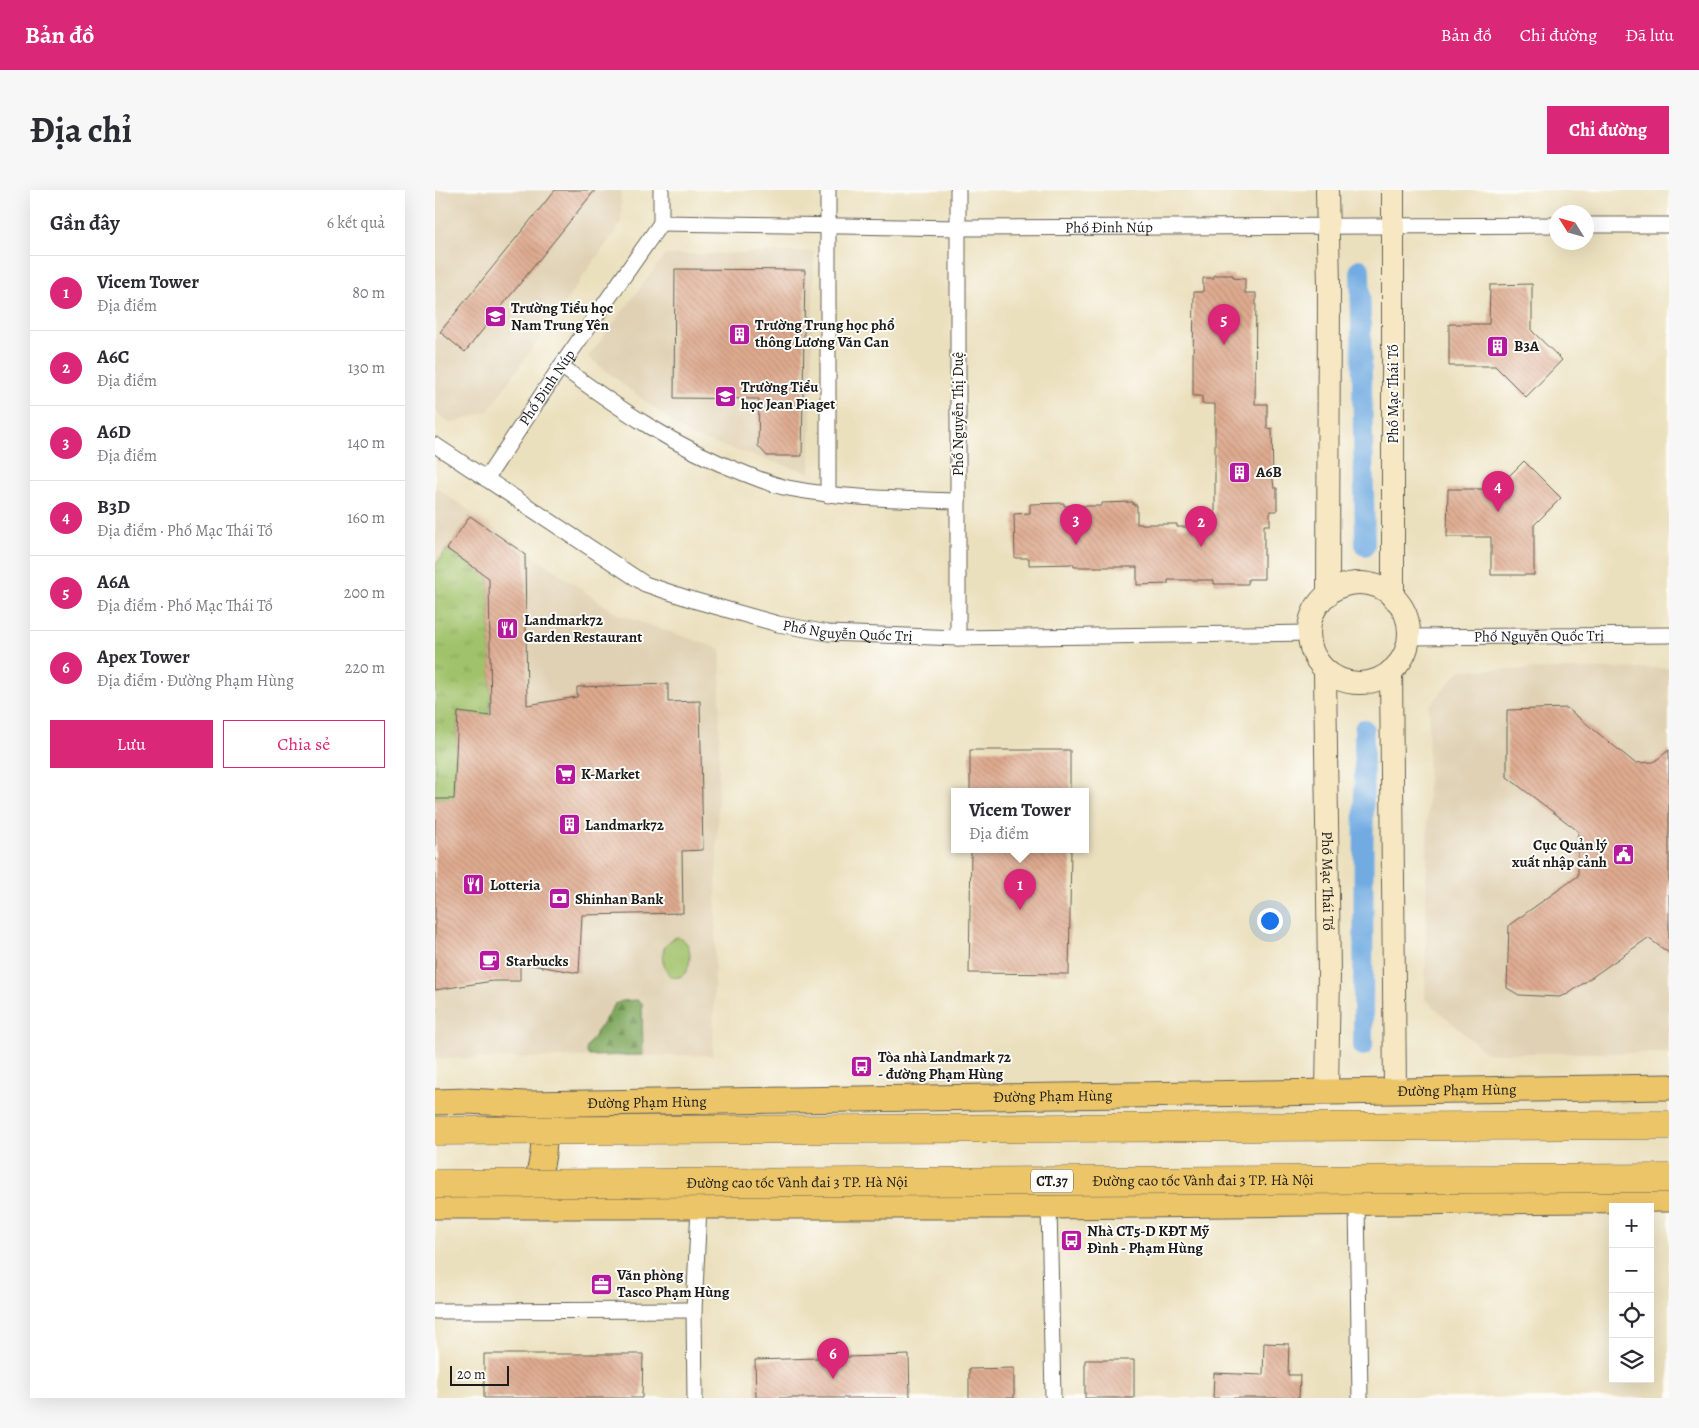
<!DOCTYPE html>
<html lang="vi">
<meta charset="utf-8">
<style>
body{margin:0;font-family:Alegreya,serif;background:#f7f7f7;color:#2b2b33}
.controls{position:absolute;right:15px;bottom:15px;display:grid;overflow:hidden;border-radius:0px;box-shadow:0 5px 20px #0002}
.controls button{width:45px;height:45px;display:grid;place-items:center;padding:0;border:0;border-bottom:1px solid #e1e1e2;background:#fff;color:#2b2b33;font:25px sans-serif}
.compass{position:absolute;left:1114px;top:15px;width:45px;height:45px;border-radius:50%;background:#fff;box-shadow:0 5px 20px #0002;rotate:307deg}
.scale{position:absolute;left:15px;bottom:12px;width:59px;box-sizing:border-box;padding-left:5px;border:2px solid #1c1c1c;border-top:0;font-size:14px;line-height:18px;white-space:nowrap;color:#1c1c1c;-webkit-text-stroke:4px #fdfcf7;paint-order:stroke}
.you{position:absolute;left:834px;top:730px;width:18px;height:18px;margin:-12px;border:4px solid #fff;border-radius:50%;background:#1a73e8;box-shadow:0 0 0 8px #1a73e833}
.badge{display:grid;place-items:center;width:32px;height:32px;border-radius:50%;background:#db2777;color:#fff;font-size:16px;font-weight:700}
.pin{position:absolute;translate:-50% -41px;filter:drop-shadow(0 1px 2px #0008)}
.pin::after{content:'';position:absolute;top:26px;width:18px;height:15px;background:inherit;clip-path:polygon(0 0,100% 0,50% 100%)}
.popup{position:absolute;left:516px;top:598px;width:138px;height:65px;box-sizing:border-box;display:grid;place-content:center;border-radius:0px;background:#fff;filter:drop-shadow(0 1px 4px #0005);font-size:16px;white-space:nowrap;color:#7c7c81}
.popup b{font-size:19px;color:#2b2b33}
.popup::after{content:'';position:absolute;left:50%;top:100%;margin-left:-10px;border:10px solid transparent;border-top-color:#fff}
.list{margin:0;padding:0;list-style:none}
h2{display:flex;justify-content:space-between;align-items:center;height:65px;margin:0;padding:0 20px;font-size:21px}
h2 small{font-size:16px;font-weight:400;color:#7c7c81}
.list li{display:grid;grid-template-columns:32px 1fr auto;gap:15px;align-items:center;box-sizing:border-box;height:75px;padding:0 20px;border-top:1px solid #e1e1e2}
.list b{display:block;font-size:19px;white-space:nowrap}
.list p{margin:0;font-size:16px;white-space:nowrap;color:#7c7c81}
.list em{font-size:16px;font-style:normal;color:#7c7c81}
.actions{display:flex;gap:10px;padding:15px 20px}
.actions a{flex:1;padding:11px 0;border:1px solid #db2777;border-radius:0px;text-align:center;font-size:18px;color:#db2777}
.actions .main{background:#db2777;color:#fff}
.icon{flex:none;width:28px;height:28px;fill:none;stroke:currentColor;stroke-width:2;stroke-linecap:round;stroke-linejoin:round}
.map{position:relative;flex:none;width:1234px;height:1208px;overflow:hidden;border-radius:0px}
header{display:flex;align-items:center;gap:30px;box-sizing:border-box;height:70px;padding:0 25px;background:#db2777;color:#fff}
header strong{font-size:24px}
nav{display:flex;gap:28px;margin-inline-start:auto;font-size:18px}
.intro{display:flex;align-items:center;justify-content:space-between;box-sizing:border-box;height:120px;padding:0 30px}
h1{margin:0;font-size:35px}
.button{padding:12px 22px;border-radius:0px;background:#db2777;color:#fff;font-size:18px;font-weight:700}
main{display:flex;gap:30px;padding:0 30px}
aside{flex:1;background:#fff;border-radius:0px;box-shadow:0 5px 20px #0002}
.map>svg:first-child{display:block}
.built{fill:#e0d1b4}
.grass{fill:#a0c26b;stroke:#5e6f44}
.forest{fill:url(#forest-firs);stroke:#4e623e}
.park{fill:url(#park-tufts);stroke:#5e6f44}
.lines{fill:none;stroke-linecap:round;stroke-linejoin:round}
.canal{stroke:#71abe2;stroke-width:20}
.building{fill:url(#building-back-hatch)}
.street-casing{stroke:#646155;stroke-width:17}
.secondary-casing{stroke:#646155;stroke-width:24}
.primary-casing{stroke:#646155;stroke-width:27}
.street{stroke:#fff;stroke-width:15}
.secondary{stroke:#f7e8c3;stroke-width:22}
.primary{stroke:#ecc569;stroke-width:25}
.highway-bridge-casing{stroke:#646155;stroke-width:29;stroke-linecap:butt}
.highway-bridge{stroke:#ecc569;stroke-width:28}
.labels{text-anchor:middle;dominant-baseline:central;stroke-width:4;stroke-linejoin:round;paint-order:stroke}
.shield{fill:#fdfcf7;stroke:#605f5e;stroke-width:1}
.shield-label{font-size:14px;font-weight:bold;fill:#1c1c1c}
.street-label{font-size:15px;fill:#1c1c1c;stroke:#fdfcf7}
.poi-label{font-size:15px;font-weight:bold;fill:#1c1c1c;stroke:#fdfcf7;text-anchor:start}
</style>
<header>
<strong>Bản đồ</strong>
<nav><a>Bản đồ</a><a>Chỉ đường</a><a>Đã lưu</a></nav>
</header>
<div class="intro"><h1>Địa chỉ</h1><a class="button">Chỉ đường</a></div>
<main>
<aside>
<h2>Gần đây<small>6 kết quả</small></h2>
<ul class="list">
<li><span class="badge">1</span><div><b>Vicem Tower</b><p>Địa điểm</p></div><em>80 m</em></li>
<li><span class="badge">2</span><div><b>A6C</b><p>Địa điểm</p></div><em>130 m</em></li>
<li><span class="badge">3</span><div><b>A6D</b><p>Địa điểm</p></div><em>140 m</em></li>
<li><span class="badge">4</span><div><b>B3D</b><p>Địa điểm · Phố Mạc Thái Tổ</p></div><em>160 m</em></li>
<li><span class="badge">5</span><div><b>A6A</b><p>Địa điểm · Phố Mạc Thái Tổ</p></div><em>200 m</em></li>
<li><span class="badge">6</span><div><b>Apex Tower</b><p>Địa điểm · Đường Phạm Hùng</p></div><em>220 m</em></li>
</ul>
<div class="actions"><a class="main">Lưu</a><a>Chia sẻ</a></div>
</aside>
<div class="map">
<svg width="1234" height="1208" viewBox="0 0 1234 1208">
<defs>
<pattern id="forest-firs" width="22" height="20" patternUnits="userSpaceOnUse" patternTransform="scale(1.25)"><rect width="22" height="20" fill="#80a85f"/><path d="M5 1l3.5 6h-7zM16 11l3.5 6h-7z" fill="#68884e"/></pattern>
<pattern id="park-tufts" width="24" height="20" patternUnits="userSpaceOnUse" patternTransform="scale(1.25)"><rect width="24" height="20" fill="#a0c26b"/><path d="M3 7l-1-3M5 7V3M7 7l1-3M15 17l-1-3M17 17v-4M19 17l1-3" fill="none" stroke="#89a65c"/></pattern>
<pattern id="building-back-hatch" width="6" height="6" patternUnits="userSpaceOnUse" patternTransform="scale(1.25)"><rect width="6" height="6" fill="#deaa8f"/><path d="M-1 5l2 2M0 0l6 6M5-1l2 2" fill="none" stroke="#be927b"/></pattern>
</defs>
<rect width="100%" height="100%" fill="#fdfcf7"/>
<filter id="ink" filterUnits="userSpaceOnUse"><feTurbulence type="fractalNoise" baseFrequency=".02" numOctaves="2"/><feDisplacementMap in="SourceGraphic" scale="10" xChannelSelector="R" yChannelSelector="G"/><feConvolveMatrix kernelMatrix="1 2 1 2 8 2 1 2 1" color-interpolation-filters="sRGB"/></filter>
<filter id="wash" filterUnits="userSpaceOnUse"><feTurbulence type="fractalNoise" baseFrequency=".0096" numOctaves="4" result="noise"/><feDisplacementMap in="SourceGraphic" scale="20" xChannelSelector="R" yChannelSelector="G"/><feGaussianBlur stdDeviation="1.12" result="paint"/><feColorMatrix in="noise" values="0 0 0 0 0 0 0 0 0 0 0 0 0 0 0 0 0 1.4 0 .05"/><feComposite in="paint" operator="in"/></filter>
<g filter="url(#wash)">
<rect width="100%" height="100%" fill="#ebe0be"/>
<path class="built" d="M 0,0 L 186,0 L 186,33 L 53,221 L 16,234 L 0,222 Z
M 379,61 L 375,283 L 255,246 L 153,167 L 230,65 Z
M 0,297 L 182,424 L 286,459 L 278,865 L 0,869 Z
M 1234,478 L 1234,863 L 1051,863 L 990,809 L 994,516 L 1025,480 Z"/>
<path class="grass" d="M 242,747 C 246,749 250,750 252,754 C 257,762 256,784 244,787 C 241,788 238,787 236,787 C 224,775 224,753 242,747 Z"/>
<path class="forest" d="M 202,810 L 207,813 L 208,865 L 154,866 L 151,861 L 152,857 L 180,814 L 187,811 Z"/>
<path class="park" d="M 12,359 L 54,388 L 56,502 L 54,526 L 23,522 L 19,609 L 0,609 L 0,376 Z"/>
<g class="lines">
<path class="canal" d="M 925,79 L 930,356
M 928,856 L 929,539"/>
</g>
<g id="blocks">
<path class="building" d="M 120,0 L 160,0 L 30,162 L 5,142 Z
M 240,79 L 370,80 L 367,266 L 332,266 L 323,256 L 324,209 L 239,208 Z
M 779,85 L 798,85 L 798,88 L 810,89 L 810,103 L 821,103 L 820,214 L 832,214 L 832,239 L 837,238 L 838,290 L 839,298 L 842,298 L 842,321 L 835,321 L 835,335 L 829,335 L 829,389 L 813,389 L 813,394 L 779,394 L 779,390 L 733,390 L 733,394 L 702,395 L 702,377 L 639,377 L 639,374 L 594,375 L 594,368 L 580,368 L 579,324 L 595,323 L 595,314 L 629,313 L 629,316 L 667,316 L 667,313 L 698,312 L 698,315 L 702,315 L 702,334 L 742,334 L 742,337 L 780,337 L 780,214 L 767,214 L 767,206 L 758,206 L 758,174 L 759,102 L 768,102 L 768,88 L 779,88 Z
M 1097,94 L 1097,141 L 1127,170 L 1091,207 L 1060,176 L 1014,176 L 1014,134 L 1054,134 L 1055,95 Z
M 1089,271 L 1126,308 L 1099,335 L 1099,385 L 1056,385 L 1056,347 L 1012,347 L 1013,299 L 1061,299 Z
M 35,326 L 90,364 L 92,515 L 142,507 L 142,497 L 233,494 L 233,512 L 265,511 L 268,660 L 247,661 L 248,723 L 147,725 L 144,783 L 85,773 L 85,791 L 58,791 L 0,800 L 0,609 L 19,609 L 23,522 L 56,526 L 54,388 L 12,359 Z
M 1132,518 L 1200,573 L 1219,572 L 1234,560 L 1234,763 L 1213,748 L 1133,804 L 1124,807 L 1084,805 L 1072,798 L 1074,735 L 1143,686 L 1143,641 L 1072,587 L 1072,520 Z
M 535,560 L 635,560 L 635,601 L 535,601 Z
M 536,659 L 636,659 L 634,784 L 534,783 Z
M 829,1153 L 854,1154 L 853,1185 L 865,1185 L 864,1208 L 778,1208 L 779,1183 L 828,1185 Z
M 49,1164 L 208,1164 L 207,1208 L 49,1208 Z
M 474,1165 L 475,1208 L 321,1208 L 320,1170 Z
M 650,1170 L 699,1170 L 699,1208 L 650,1208 Z
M 579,1178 L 579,1208 L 534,1208 L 534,1179 Z"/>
</g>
</g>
<g filter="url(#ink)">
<use href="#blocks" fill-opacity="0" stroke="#646155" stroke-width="1"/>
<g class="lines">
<defs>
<g id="street">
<path id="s1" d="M 226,0 L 226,33 L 523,38 L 1122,35"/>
<path d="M 393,0 L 393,305"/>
<path d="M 523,0 L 523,448"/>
<path d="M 1152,35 L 1234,35"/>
<path d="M 126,176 C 183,218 240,257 306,282 C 321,288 337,295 353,298 C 409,309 466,309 523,311"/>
<path id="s2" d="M 0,255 L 210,394 L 258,410 L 343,434 L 393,443 L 523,448 L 874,443"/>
<path id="s3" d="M 51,289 L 126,176 L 226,33"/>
<path id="s4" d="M 973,447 L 1234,445"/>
<path d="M 922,1012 L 925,1208"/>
<path d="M 614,1016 L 618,1208"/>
<path d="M 0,1121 L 259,1120"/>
<path d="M 260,1208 L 259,1120 L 264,1017"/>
</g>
<g id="secondary">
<path d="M 892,0 L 894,95 L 893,405"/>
<path d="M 958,0 L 958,408"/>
<circle cx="924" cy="443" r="50"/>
<path id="s5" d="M 890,481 L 894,784 L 892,901"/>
<path d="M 956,481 L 960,900"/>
</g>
<g id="primary">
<path id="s6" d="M 0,912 L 32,911 L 90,914 L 1234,897"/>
<path d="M 94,1012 C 104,988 119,944 98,922"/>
<path d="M 0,1016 L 614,1016 L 1234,1009"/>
</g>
</defs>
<use href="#street" class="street-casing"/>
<use href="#secondary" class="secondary-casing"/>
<use href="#primary" class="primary-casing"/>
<use href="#street" class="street"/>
<use href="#secondary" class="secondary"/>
<use href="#primary" class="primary"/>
<defs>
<g id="highway-bridge">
<path d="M 0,941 L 1234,935"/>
<path id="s7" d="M 0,994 L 1234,988"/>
</g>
</defs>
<use href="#highway-bridge" class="highway-bridge-casing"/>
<use href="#highway-bridge" class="highway-bridge"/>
</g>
</g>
<defs>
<symbol id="school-square" viewBox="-11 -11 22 22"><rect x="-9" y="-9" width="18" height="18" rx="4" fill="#b5179e" stroke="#fdfcf7"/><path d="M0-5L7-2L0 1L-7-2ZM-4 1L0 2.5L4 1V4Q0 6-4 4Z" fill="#fff"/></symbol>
<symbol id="building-square" viewBox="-11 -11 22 22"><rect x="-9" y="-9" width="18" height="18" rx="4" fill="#b5179e" stroke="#fdfcf7"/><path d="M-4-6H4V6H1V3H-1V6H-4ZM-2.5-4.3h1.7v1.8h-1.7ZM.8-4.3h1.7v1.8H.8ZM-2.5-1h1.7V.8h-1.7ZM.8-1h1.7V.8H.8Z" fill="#fff"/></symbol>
<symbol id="restaurant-square" viewBox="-11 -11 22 22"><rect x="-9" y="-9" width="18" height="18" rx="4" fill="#b5179e" stroke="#fdfcf7"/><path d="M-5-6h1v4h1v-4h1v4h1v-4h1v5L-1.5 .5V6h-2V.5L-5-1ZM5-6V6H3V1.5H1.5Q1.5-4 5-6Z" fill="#fff"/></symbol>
<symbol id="supermarket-square" viewBox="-11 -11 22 22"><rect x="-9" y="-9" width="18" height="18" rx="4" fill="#b5179e" stroke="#fdfcf7"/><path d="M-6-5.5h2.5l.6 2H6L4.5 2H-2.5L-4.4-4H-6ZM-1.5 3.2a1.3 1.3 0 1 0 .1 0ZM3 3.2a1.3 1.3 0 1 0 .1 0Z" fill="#fff"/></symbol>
<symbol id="civic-square" viewBox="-11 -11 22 22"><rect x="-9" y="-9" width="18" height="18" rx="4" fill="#b5179e" stroke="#fdfcf7"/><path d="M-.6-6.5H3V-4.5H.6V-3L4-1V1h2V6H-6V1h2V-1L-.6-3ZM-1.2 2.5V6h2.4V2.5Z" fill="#fff"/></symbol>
<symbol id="bank-square" viewBox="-11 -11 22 22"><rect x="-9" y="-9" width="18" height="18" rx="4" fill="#b5179e" stroke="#fdfcf7"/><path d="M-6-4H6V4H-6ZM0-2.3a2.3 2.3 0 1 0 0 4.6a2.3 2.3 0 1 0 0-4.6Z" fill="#fff"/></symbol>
<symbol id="cafe-square" viewBox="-11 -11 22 22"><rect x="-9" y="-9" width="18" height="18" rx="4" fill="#b5179e" stroke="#fdfcf7"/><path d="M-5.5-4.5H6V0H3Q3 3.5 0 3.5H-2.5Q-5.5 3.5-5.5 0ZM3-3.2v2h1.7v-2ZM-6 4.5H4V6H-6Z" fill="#fff"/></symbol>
<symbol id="bus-square" viewBox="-11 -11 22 22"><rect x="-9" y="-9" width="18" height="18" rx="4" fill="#b5179e" stroke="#fdfcf7"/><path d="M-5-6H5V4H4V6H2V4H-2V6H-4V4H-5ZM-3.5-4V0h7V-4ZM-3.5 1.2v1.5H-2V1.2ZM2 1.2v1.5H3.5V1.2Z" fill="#fff"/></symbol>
<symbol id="office-square" viewBox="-11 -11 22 22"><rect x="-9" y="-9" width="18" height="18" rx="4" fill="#b5179e" stroke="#fdfcf7"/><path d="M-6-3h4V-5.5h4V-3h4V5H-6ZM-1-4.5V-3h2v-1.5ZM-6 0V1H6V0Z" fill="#fff"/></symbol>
</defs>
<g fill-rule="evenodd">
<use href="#school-square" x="48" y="114" width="25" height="25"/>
<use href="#building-square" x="292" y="132" width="25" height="25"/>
<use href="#building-square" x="1050" y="144" width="25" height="25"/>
<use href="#school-square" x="278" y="194" width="25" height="25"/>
<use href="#building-square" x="792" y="270" width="25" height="25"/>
<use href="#restaurant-square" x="60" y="426" width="25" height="25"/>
<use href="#supermarket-square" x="118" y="572" width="25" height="25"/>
<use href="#building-square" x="122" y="622" width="25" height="25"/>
<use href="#civic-square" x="1176" y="652" width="25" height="25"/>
<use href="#restaurant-square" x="26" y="682" width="25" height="25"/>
<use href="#bank-square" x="112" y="696" width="25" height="25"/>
<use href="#cafe-square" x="42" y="758" width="25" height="25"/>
<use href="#bus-square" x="414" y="864" width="25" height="25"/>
<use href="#bus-square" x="624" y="1038" width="25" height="25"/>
<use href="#office-square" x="154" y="1082" width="25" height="25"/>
</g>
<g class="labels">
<rect class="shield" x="596" y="979.5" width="42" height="23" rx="4"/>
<g class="shield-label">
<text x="617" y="991">CT.37</text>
</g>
<g class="street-label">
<text stroke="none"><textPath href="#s1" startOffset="481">Phố Đinh Núp</textPath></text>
<text stroke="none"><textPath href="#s3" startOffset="110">Phố Đinh Núp</textPath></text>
<text transform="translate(958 204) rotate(-90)">Phố Mạc Thái Tổ</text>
<text transform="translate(523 224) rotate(-90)">Phố Nguyễn Thị Duệ</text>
<text stroke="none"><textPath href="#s2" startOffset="461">Phố Nguyễn Quốc Trị</textPath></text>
<text stroke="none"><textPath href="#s4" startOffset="131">Phố Nguyễn Quốc Trị</textPath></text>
<text stroke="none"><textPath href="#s5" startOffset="210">Phố Mạc Thái Tổ</textPath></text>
<text stroke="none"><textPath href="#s6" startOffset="1022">Đường Phạm Hùng</textPath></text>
<text stroke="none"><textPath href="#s6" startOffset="618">Đường Phạm Hùng</textPath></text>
<text stroke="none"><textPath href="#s6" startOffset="212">Đường Phạm Hùng</textPath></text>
<text stroke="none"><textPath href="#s7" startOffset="768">Đường cao tốc Vành đai 3 TP. Hà Nội</textPath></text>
<text stroke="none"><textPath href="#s7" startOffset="362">Đường cao tốc Vành đai 3 TP. Hà Nội</textPath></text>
</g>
<g class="poi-label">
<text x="76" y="118">Trường Tiểu học<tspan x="76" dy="17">Nam Trung Yên</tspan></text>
<text x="320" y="135">Trường Trung học phổ<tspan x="320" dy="17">thông Lương Văn Can</tspan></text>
<text x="1079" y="156">B3A</text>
<text x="306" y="197">Trường Tiểu<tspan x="306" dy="17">học Jean Piaget</tspan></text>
<text x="821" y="282">A6B</text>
<text x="89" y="430">Landmark72<tspan x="89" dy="17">Garden Restaurant</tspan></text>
<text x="146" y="584">K-Market</text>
<text x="150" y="635">Landmark72</text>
<text x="1172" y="655" text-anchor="end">Cục Quản lý<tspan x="1172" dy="17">xuất nhập cảnh</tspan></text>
<text x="55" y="695">Lotteria</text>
<text x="140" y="709">Shinhan Bank</text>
<text x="71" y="771">Starbucks</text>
<text x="443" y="867">Tòa nhà Landmark 72<tspan x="443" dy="17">- đường Phạm Hùng</tspan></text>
<text x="652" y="1041">Nhà CT5-D KĐT Mỹ<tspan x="652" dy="17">Đình - Phạm Hùng</tspan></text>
<text x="182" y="1085">Văn phòng<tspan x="182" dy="17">Tasco Phạm Hùng</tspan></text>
</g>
</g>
</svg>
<div class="controls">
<button>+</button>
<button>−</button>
<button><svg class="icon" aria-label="locate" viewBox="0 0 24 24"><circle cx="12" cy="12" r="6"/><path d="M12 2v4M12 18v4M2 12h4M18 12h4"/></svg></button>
<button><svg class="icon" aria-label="layers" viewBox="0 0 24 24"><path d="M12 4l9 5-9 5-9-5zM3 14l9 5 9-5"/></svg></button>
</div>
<svg class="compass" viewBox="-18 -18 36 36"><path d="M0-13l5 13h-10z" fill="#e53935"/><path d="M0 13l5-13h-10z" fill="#7c7c81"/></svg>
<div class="scale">20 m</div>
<div class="you"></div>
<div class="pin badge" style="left:585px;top:720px">1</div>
<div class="popup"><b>Vicem Tower</b>Địa điểm</div>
<div class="pin badge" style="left:766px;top:357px">2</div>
<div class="pin badge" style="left:641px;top:355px">3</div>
<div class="pin badge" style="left:1063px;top:322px">4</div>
<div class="pin badge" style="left:789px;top:155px">5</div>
<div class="pin badge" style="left:398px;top:1189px">6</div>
</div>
</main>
